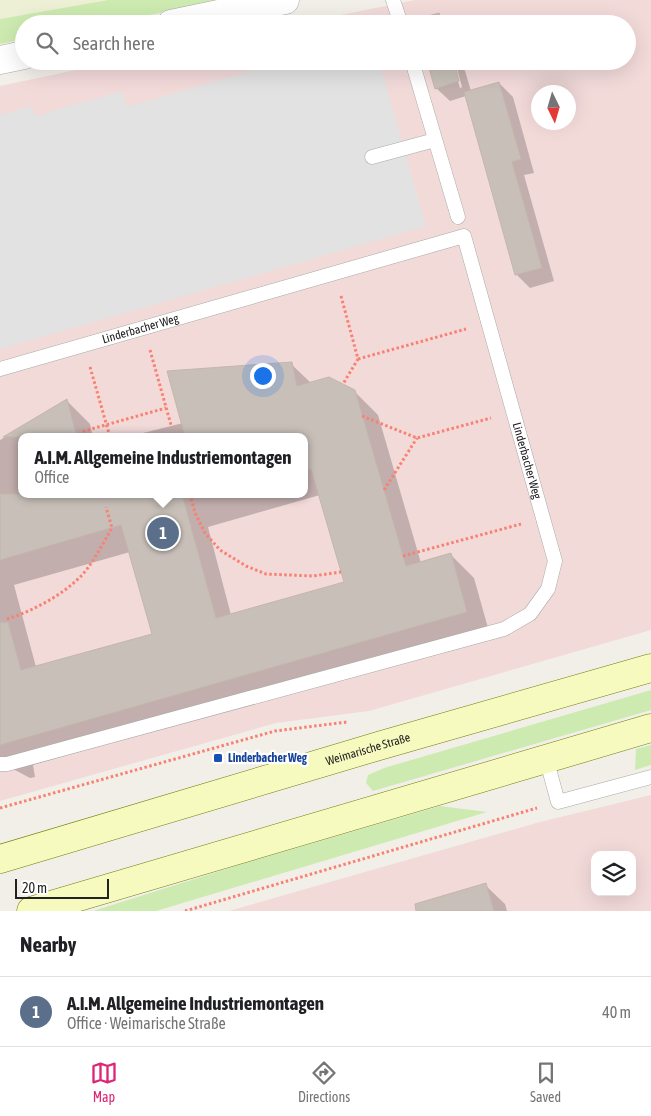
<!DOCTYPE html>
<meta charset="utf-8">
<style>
body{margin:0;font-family:"Asap Condensed",sans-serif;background:#f2f2f2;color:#202124}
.controls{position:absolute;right:15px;bottom:15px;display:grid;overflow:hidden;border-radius:10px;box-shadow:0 5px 20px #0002}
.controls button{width:45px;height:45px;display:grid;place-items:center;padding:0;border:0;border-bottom:1px solid #e0e0e0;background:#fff;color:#202124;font:25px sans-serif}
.compass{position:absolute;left:531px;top:85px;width:45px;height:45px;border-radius:50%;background:#fff;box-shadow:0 5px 20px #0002;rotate:175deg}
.scale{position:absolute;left:15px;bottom:12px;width:94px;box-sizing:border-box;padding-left:5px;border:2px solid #222;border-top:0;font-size:14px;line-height:18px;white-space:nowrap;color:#222;-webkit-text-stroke:4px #fff;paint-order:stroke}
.you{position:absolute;left:262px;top:375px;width:18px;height:18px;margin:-12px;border:4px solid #fff;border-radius:50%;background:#1a73e8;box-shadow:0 0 0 8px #1a73e833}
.badge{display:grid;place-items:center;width:32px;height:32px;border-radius:50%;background:#db2777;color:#fff;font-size:16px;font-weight:700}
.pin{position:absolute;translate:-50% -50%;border:2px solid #fff;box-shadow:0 1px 5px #0006}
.popup{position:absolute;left:18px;top:433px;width:290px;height:65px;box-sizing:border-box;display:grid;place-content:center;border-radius:10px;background:#fff;filter:drop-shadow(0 1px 4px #0005);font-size:16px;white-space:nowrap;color:#757577}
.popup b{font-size:19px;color:#202124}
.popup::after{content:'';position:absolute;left:50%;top:100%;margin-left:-10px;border:10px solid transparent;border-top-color:#fff}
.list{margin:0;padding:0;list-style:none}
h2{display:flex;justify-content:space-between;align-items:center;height:65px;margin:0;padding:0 20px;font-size:21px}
h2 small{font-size:16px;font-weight:400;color:#757577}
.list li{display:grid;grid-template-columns:32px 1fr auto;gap:15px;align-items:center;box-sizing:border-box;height:70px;padding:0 20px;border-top:1px solid #e0e0e0}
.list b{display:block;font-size:19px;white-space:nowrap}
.list p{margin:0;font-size:16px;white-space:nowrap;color:#757577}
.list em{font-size:16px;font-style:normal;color:#757577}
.icon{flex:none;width:28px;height:28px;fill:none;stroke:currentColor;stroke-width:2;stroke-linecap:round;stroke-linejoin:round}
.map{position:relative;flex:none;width:651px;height:911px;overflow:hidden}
.search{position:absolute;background:#fff;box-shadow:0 5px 20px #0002;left:15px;right:15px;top:15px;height:55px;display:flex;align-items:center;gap:12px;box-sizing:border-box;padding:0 18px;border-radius:28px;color:#757577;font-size:19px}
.sheet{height:135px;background:#fff}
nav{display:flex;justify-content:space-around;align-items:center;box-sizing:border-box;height:70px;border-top:1px solid #e0e0e0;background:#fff;font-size:14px;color:#757577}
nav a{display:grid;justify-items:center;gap:2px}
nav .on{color:#db2777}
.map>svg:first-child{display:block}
.commercial{fill:#f2dad9;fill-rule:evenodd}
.farmland{fill:#eef0d5}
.grass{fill:#cdebb0}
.parking{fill:#e2e2e2}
.shadow{fill:#0003;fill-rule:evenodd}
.building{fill:#c7bfb8;stroke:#c4b6ab}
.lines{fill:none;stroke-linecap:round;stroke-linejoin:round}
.lane-casing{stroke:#a9a9a9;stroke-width:15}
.street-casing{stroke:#a9a9a9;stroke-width:29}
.secondary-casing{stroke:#707d05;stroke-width:29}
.path{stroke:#fa8072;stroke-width:3;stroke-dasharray:2.5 2.5;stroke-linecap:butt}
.lane{stroke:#fff;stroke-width:14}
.street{stroke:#fff;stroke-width:28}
.secondary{stroke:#f7fabf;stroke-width:28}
.transit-dot{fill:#1a4fb4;stroke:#fff;stroke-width:2}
.labels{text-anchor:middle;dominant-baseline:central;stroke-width:4.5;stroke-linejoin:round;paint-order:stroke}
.street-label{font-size:12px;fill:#222;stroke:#fff}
.transit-label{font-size:12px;font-weight:bold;fill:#164399;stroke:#fff;text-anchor:start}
</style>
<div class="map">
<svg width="651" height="911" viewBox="0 0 651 911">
<rect width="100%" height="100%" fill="#f2efe9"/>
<path class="commercial" d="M 415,0 L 651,0 L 651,630 L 369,711 L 276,723 L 0,801 L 0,86 L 118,61 L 627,61 L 627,24 L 296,24 ZM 538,92 L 568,92 L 568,122 L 538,122 ZM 22,437 L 304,437 L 304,494 L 22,494 Z
M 651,795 L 651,911 L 229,911 L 540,822 ZM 595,855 L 632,855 L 632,892 L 595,892 Z"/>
<path class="farmland" d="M 0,0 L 108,0 L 0,19 Z"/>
<path class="grass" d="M 108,0 L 227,0 L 103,24 L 24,24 L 24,39 L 0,44 L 0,19 Z
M 651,690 L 651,710 L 373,791 L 366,783 L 368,775 L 384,768 Z
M 651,745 L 651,765 L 635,770 L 636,749 Z
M 440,806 L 487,812 L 156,911 L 93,911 L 239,865 Z"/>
<path class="parking" d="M 284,61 L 295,61 L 296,66 L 313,61 L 379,61 L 426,226 L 0,349 L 0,115 L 32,106 L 35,116 L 122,91 L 127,107 Z"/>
<path class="shadow" d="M 439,14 L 448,24 L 417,24 Z
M 452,61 L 460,88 L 462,87 L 455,61 L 462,61 L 471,91 L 499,83 L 513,97 L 534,173 L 524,175 L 554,281 L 530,288 L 516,274 L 466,96 L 450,101 L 436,88 Z
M 291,364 L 311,383 L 354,391 L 378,415 L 421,563 L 450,554 L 474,578 L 490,635 L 33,765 L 35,777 L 30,778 L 0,762 L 0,440 L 67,401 L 90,424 L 93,437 L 22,437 L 22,494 L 304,494 L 304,437 L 116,437 L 128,433 L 131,436 L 183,423 ZM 320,495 L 346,583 L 231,615 L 208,527 ZM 130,552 L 153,635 L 36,667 L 14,585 Z
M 485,885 L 505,904 L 507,911 L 427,911 Z"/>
<path class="building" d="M 439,13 L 442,24 L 415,24 L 414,20 Z
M 427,61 L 454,61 L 459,81 L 435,89 Z
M 499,82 L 521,159 L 512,162 L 542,268 L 515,275 L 464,92 Z
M 292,362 L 297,386 L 329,377 L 355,390 L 406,566 L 451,553 L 467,612 L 0,745 L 0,623 L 8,622 L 21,670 L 152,634 L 121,525 L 0,560 L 0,494 L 182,494 L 216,618 L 344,582 L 311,469 L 304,471 L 304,437 L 185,437 L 167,371 Z
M 67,399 L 77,437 L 3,437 Z
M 486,883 L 494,911 L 416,911 L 415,904 Z"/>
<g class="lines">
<defs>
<g id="lane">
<path d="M 393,0 L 401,24"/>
<path d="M 412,61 L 458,217"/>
<path d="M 372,157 L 435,140"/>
<path id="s1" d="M 0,369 L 464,236 L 555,561 L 548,589 L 530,614 L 504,629 L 7,764 L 0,764"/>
<path d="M 546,758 L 558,802 L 651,777"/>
</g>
<path id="street" d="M 171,24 L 285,0
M 0,60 L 24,55"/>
<g id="secondary">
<path id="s2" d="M 0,859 L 382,745 L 651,668"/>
<path d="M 31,911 L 651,728"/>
</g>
</defs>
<use href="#lane" class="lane-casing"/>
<use href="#street" class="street-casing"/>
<use href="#secondary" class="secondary-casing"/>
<path class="path" d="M 341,296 L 358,359 L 343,384
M 150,350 L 171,425
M 358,359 L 466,329
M 90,367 L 110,437
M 362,416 L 417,438 L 491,418
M 86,437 L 84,431 L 166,408
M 384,490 L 417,438
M 190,494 L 195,513 L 205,533 L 220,550 L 246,566 L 266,574 L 313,576 L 341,572
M 403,556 L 521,524
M 7,619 C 36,610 73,590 90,565 C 98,553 105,540 112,528 L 106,507
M 0,808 L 275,731 L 347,722
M 185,911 L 537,808"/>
<use href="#lane" class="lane"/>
<use href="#street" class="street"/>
<use href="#secondary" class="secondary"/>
</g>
<rect class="transit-dot" x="213" y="753" width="10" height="10" rx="2.5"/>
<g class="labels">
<g class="street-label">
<text stroke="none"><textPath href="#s1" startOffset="146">Linderbacher Weg</textPath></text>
<text stroke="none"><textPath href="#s1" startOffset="716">Linderbacher Weg</textPath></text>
<text stroke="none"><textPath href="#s2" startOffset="384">Weimarische Straße</textPath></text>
</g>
<g class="transit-label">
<text x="228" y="758">Linderbacher Weg</text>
</g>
</g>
</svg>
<div class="controls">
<button><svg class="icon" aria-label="layers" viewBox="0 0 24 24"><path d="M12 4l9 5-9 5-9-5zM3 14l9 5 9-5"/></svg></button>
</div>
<svg class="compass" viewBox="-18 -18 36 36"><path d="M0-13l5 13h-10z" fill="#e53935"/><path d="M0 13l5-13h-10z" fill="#757577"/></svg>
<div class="scale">20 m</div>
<div class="you"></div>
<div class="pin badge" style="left:163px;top:533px;background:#5c6f8a">1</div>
<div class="popup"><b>A.I.M. Allgemeine Industriemontagen</b>Office</div>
<div class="search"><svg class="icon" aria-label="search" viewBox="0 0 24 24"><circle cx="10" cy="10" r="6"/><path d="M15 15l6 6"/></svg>Search here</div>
</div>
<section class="sheet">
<h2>Nearby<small></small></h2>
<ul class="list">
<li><span class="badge" style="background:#5c6f8a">1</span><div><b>A.I.M. Allgemeine Industriemontagen</b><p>Office · Weimarische Straße</p></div><em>40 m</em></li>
</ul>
</section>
<nav>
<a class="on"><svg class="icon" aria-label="map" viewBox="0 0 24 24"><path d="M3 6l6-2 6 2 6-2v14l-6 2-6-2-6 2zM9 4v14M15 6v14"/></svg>Map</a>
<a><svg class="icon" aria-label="directions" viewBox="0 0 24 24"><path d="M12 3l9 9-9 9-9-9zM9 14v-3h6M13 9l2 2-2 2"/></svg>Directions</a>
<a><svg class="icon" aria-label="saved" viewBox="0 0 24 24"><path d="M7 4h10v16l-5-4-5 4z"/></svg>Saved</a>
</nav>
